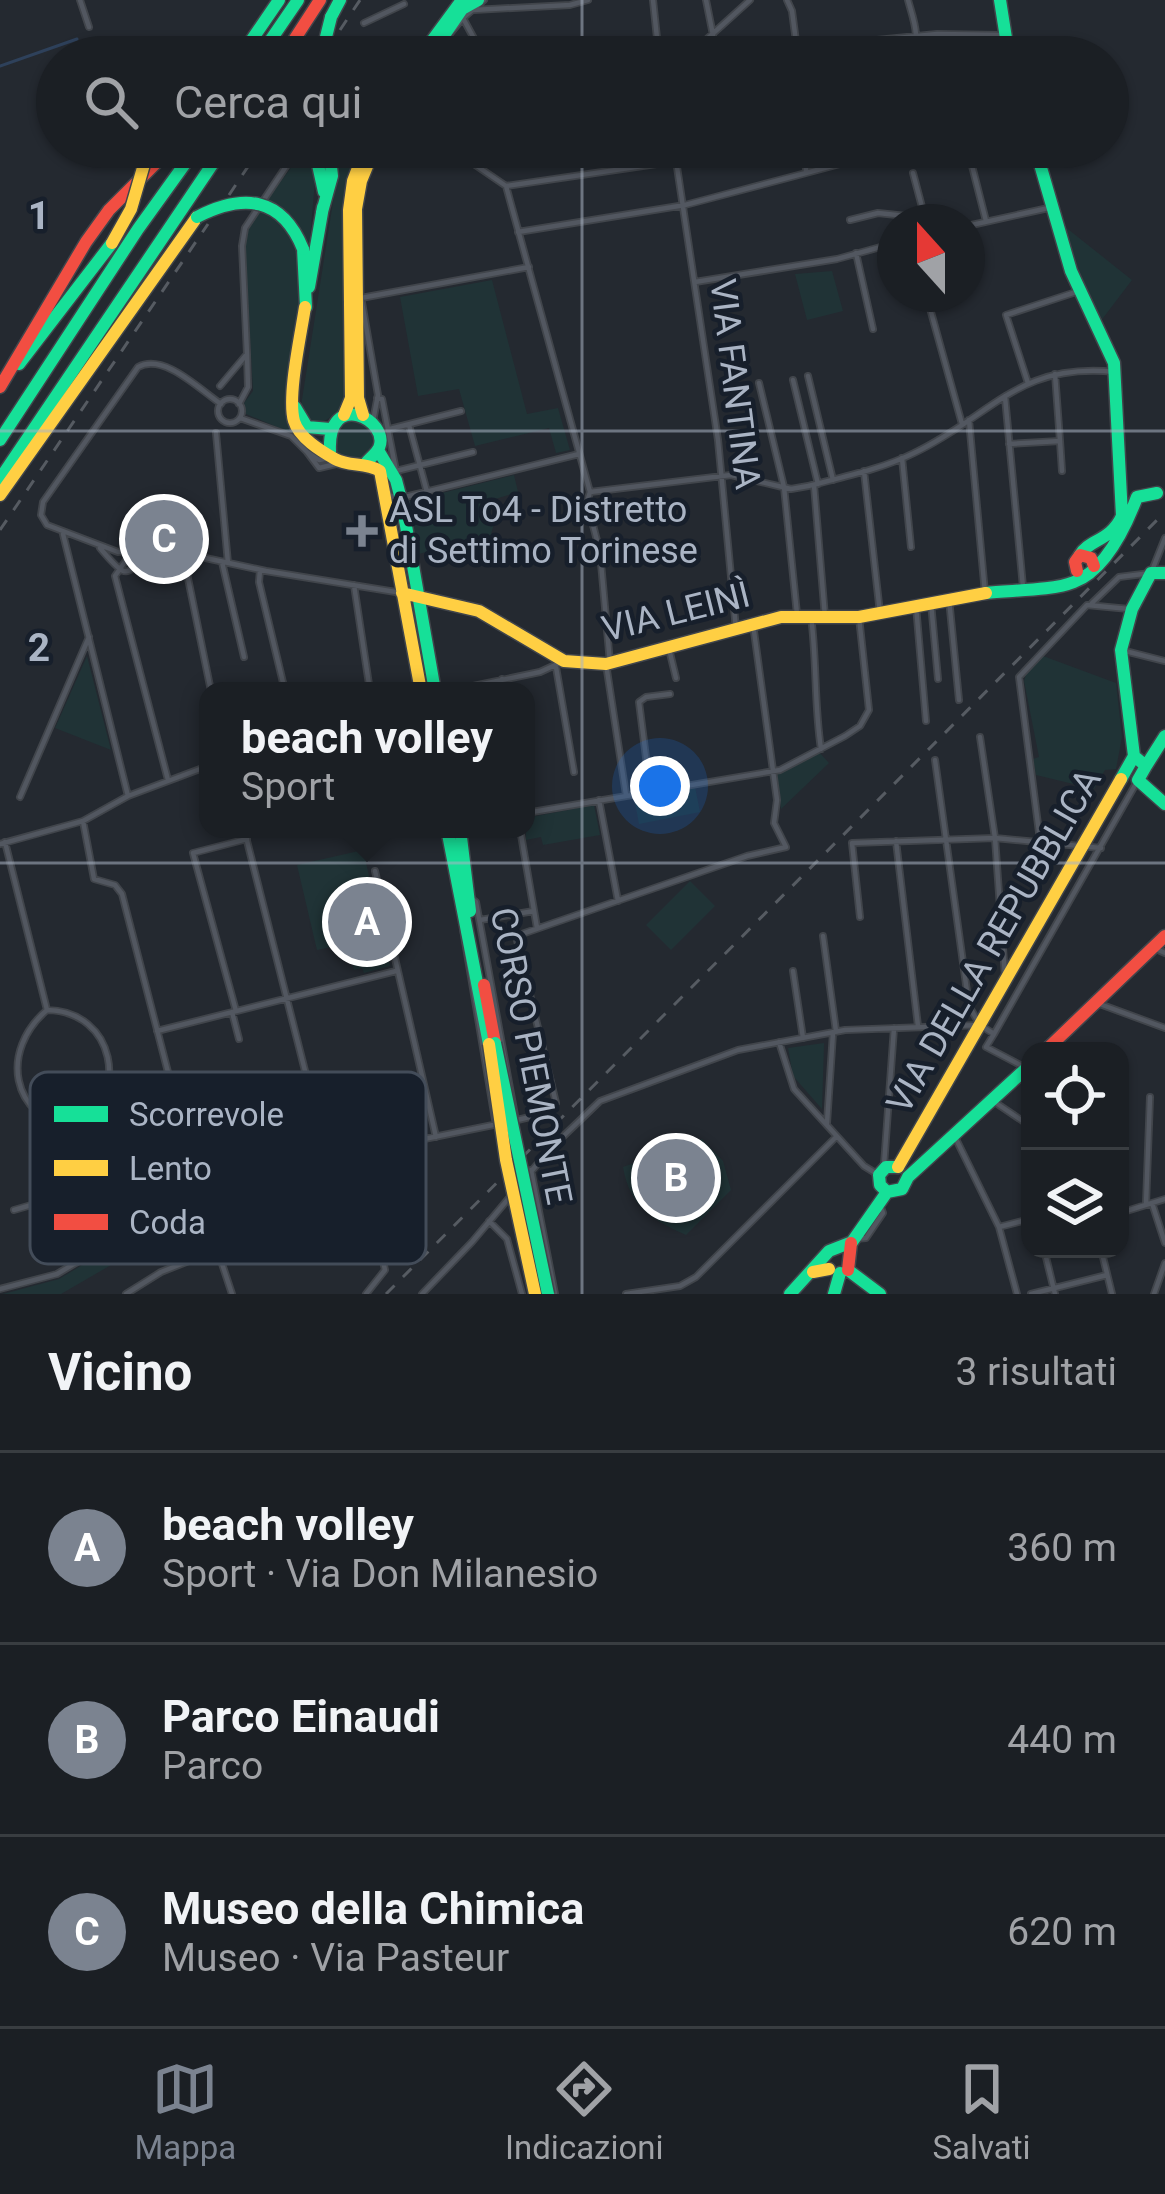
<!DOCTYPE html>
<html lang="it">
<meta charset="utf-8">
<style>
body{margin:0;font-family:Roboto,sans-serif;background:#24272c;color:#f1f3f6}
.controls{position:absolute;right:36px;bottom:36px;display:grid;overflow:hidden;border-radius:24px;box-shadow:0 3px 9px #0004}
.controls button{width:108px;height:108px;display:grid;place-items:center;padding:0;border:0;border-bottom:3px solid #393d41;background:#1b1f24;color:#f1f3f6;font:60px sans-serif}
.compass{position:absolute;left:877px;top:204px;width:108px;height:108px;border-radius:50%;background:#1b1f24;box-shadow:0 3px 9px #0004;rotate:339deg}
.you{position:absolute;left:660px;top:786px;width:42px;height:42px;margin:-30px;border:9px solid #fff;border-radius:50%;background:#1a73e8;box-shadow:0 0 0 18px #1a73e833}
.badge{display:grid;place-items:center;width:78px;height:78px;border-radius:50%;background:#7b8390;color:#fff;font-size:39px;font-weight:700}
.pin{position:absolute;translate:-50% -50%;border:6px solid #fff;box-shadow:0 3px 12px #0006}
.popup{position:absolute;left:199px;top:682px;width:336px;height:156px;box-sizing:border-box;display:grid;place-content:center;border-radius:24px;background:#1b1f24;filter:drop-shadow(0 3px 9px #0005);font-size:39px;white-space:nowrap;color:#a0a2a6}
.popup b{font-size:45px;color:#f1f3f6}
.popup::after{content:'';position:absolute;left:50%;top:100%;margin-left:-24px;border:24px solid transparent;border-top-color:#1b1f24}
.list{margin:0;padding:0;list-style:none}
h2{display:flex;justify-content:space-between;align-items:center;height:156px;margin:0;padding:0 48px;font-size:51px}
h2 small{font-size:39px;font-weight:400;color:#a0a2a6}
.list li{display:grid;grid-template-columns:78px 1fr auto;gap:36px;align-items:center;box-sizing:border-box;height:192px;padding:0 48px;border-top:3px solid #393d41}
.list b{display:block;font-size:45px;white-space:nowrap}
.list p{margin:0;font-size:39px;white-space:nowrap;color:#a0a2a6}
.list em{font-size:39px;font-style:normal;color:#a0a2a6}
.icon{flex:none;width:66px;height:66px;fill:none;stroke:currentColor;stroke-width:2;stroke-linecap:round;stroke-linejoin:round}
.map{position:relative;flex:none;width:1165px;height:1294px;overflow:hidden}
.search{position:absolute;background:#1b1f24;box-shadow:0 3px 9px #0004;left:36px;right:36px;top:36px;height:132px;display:flex;align-items:center;gap:30px;box-sizing:border-box;padding:0 42px;border-radius:66px;color:#a0a2a6;font-size:45px}
.sheet{height:732px;background:#1b1f24}
nav{display:flex;justify-content:space-around;align-items:center;box-sizing:border-box;height:168px;border-top:3px solid #393d41;background:#1b1f24;font-size:33px;color:#a0a2a6}
nav a{display:grid;justify-items:center;gap:6px}
nav .on{color:#7b8390}
.map>svg:first-child{display:block}
.green{fill:#203336}
.lines{fill:none;stroke-linecap:round;stroke-linejoin:round}
.stream{stroke:#2e415b;stroke-width:3}
.street-casing{stroke:#41454b;stroke-width:8}
.fast-casing{stroke:#41454b;stroke-width:15}
.slow-casing{stroke:#41454b;stroke-width:15}
.jam-casing{stroke:#41454b;stroke-width:15}
.street{stroke:#525760;stroke-width:4.5}
.fast{stroke:#16e098;stroke-width:12}
.slow{stroke:#ffcf43;stroke-width:12}
.jam{stroke:#f24e42;stroke-width:12}
.rail{stroke:#565b62;stroke-width:3;stroke-dasharray:12 12;stroke-linecap:butt}
.fast-bridge-casing{stroke:#41454b;stroke-width:15;stroke-linecap:butt}
.slow-bridge-casing{stroke:#41454b;stroke-width:15;stroke-linecap:butt}
.fast-bridge{stroke:#16e098;stroke-width:12}
.slow-bridge{stroke:#ffcf43;stroke-width:12}
.grid{fill:none;stroke:#aab4c4;stroke-width:3;stroke-opacity:0.55}
.poi-dot{fill:#7b8390;stroke:#171f2b;stroke-width:4.5}
.labels{text-anchor:middle;dominant-baseline:central;stroke-width:9;stroke-linejoin:round;paint-order:stroke}
.street-label{font-size:36px;fill:#aab4c4;stroke:#171f2b}
.poi-label{font-size:36px;fill:#aab4c4;stroke:#171f2b;text-anchor:start}
.key{fill:#171f2b;stroke:#434c59;stroke-width:3}
.key-label{font-size:33px;fill:#aab4c4}
.grid-label{font-size:39px;text-anchor:middle;font-weight:bold;fill:#aab4c4;stroke:#171f2b;stroke-width:9;stroke-linejoin:round;paint-order:stroke}
</style>
<div class="map">
<svg width="1165" height="1294" viewBox="0 0 1165 1294">
<rect width="100%" height="100%" fill="#242930"/>
<path class="green" d="M 334,147 L 364,147 L 346,193 L 342,254 L 348,399 L 345,407 L 319,425 L 311,423 L 301,406 L 336,183 Z
M 305,149 L 315,181 L 309,250 L 292,218 L 267,200 Z
M 260,207 C 331,249 296,354 287,420 L 322,455 L 318,457 L 284,430 L 246,414 L 244,403 L 253,391 L 245,247 L 248,228 Z
M 1059,222 L 1132,280 L 1097,326 Z
M 832,271 L 843,311 L 807,320 L 795,274 Z
M 492,280 L 527,414 L 558,408 L 570,450 L 556,453 L 549,428 L 475,446 L 459,389 L 418,396 L 400,297 Z
M333 440a21 21 0 1 1 42 0a21 21 0 1 1-42 0Z
M 514,475 L 518,492 L 492,500 L 488,506 L 494,524 L 489,541 L 476,535 L 465,543 L 418,554 L 406,502 Z
M 87,656 L 111,750 L 55,728 Z
M 1043,656 L 1116,683 L 1122,737 L 1116,769 L 1105,770 L 1094,789 L 1036,775 L 1033,759 L 1039,757 L 1024,681 L 1026,674 Z
M 819,752 L 829,763 L 781,809 L 777,775 Z
M 695,787 L 700,812 L 639,824 L 634,797 Z
M 594,805 L 600,835 L 543,845 L 541,837 L 526,840 L 526,818 Z
M 363,850 L 390,966 L 364,973 L 362,968 L 354,970 L 346,944 L 317,950 L 297,865 Z
M 690,881 L 715,906 L 671,950 L 646,925 Z
M 824,1043 L 824,1045 L 822,1109 L 793,1076 L 788,1048 Z
M 702,1139 L 723,1161 L 731,1190 L 686,1235 C 651,1219 630,1207 623,1167 Z
M 198,1207 L 203,1221 L 149,1243 L 61,1294 L 3,1294 L 59,1279 L 137,1232 Z"/>
<g class="lines">
<path class="stream" d="M 0,66 L 77,39"/>
<defs>
<path id="street" d="M 80,0 L 89,27
M 653,0 L 659,57
M 706,0 L 713,35
M 787,0 L 792,11 L 798,57
M 473,10 L 570,5 L 588,0
M 464,20 L 484,57
M 364,23 L 404,4
M 697,51 L 797,48 L 937,34 L 1002,35
M 435,52 L 463,18 L 484,0
M 687,57 L 750,0
M 908,57 C 923,41 913,19 908,0
M 449,147 L 506,186 L 590,492 L 587,502 L 600,552 L 610,663
M 674,147 L 718,440 L 736,629
M 805,147 L 806,171
M 968,150 L 986,221
M 913,173 L 926,222
M 506,186 L 677,161
M 850,220 L 878,213 L 925,218
M 967,226 L 1053,207
M 518,232 L 685,205 L 904,147
M 856,253 L 873,329
M 695,282 L 837,259 L 895,243
M 926,294 L 962,424
M 361,297 L 378,395 L 373,421
M 361,298 L 529,267
M 1055,374 L 1060,441
M 808,376 L 833,480
M 793,380 L 818,484
M 759,383 L 784,487 L 797,614
M 1028,383 L 1006,315 L 1079,291
M 220,386 L 247,354 L 242,246 L 245,228 L 299,147
M 1005,397 L 1023,587
M 377,398 L 382,399 L 396,471 L 473,452
M218 411a12 12 0 1 1 24 0a12 12 0 1 1-24 0Z
M 239,404 L 248,387 L 247,354
M 240,418 L 291,436 L 307,452
M 969,420 L 985,593
M 409,425 L 427,492
M 390,429 L 461,411
M 216,433 L 228,563
M 1009,444 L 1060,441 L 1062,471
M 328,458 L 319,460 L 307,452 L 319,468 L 340,463
M 902,458 L 911,547
M 864,471 L 880,613
M 383,476 L 390,496 L 401,498 L 579,454
M 814,485 L 825,617
M 590,492 L 731,475 L 791,489 L 808,486 C 843,477 882,469 914,453 C 992,416 1018,362 1115,372
M 63,534 L 128,796
M 100,548 C 135,590 122,565 161,552
M 183,554 L 211,691
M 222,562 L 244,657
M 136,567 L 139,550 L 118,552 L 47,525 L 41,515 L 43,502 L 138,367 C 164,353 199,389 221,404
M 260,570 L 259,582 L 285,691
M 354,585 L 370,691
M 949,599 L 959,700
M 931,603 L 938,679
M 1092,603 L 1119,577 L 1151,573 L 1165,538
M 916,606 L 926,721
M 811,616 C 817,662 814,703 821,749
M 669,649 L 676,678
M 1121,650 L 1165,661
M 606,664 L 626,795
M 556,667 L 574,772
M 502,679 L 504,691
M 449,691 L 540,672 L 564,661
M 980,737 L 995,838 L 1005,976
M 935,760 L 969,1006 L 980,1025 L 994,1034 L 986,1047 L 1026,1068
M 168,780 L 115,576 L 131,553 L 159,548 L 266,571 L 402,593
M 650,789 L 639,702 L 646,697 L 670,694
M 20,797 L 89,637
M 599,800 L 618,901
M 526,813 L 780,770 L 845,736 L 860,726 L 869,710 L 859,617
M 83,821 L 94,879 L 115,885 L 122,894 L 201,1200 L 232,1294
M 244,829 L 328,1162
M 520,829 L 537,928
M 426,831 L 434,829
M 1040,840 L 1019,677 L 1087,605 L 1129,609
M 896,841 L 918,1026
M 5,842 L 47,1010
M 0,844 L 83,821 L 128,796 L 208,766
M 375,871 L 436,1137
M 471,898 L 476,902 L 516,1121
M 860,917 L 852,843 L 995,838 L 1101,848
M 480,920 L 534,911
M 463,929 L 496,1125
M 823,936 L 836,1031
M 1154,948 L 1165,953
M 793,971 L 803,1038
M 1097,1003 L 1165,1028
M 47,1010 C 115,1011 131,1095 76,1129 C 9,1118 0,1050 47,1010 Z
M 236,1011 L 193,853 L 247,839
M 232,1012 L 239,1039
M 157,1031 L 396,971
M 994,1034 L 1138,780
M 779,1042 L 794,1089 L 864,1166 L 877,1174
M 1019,1076 L 1030,1082
M 993,1101 L 1030,1126
M 239,1117 L 254,1185
M 509,1122 L 538,1115 L 556,1103 L 516,936 L 747,856 L 786,847 L 774,823 L 777,800 L 753,624
M 827,1123 L 833,1033
M 76,1129 L 92,1188
M 955,1137 L 999,1227 L 1017,1294
M 360,1154 L 385,1270 L 366,1294
M 884,1165 L 894,1028
M 531,1170 L 555,1294
M 1152,1203 L 1165,1243
M 1146,1204 L 1150,1097
M 14,1210 L 190,1159
M 1120,1213 L 1165,1199
M 489,1221 L 507,1239 L 522,1294
M 999,1227 L 1030,1219
M 854,1239 L 866,1238 L 883,1213 L 880,1205
M 1044,1249 L 1055,1294
M 1101,1249 L 1112,1294
M 0,1289 L 57,1274 L 136,1227 L 214,1195 L 275,1180 L 355,1153 L 498,1124
M 126,1294 L 161,1272 L 219,1249
M 422,1294 L 472,1242 L 550,1149 L 600,1101 L 738,1050 L 845,1030 L 980,1025
M 626,1294 L 680,1286 L 696,1277 L 836,1137
M 1031,1294 L 1107,1275
M 1154,1294 L 1165,1263"/>
<path id="fast" d="M 1000,0 L 1009,57
M 331,17 L 340,0
M 240,57 L 279,0
M 259,57 L 298,0
M 420,57 L 462,0
M 429,57 L 462,9 L 478,0
M 314,147 L 324,192
M 1035,147 L 1071,271 L 1114,363 L 1122,516 C 1110,542 1089,539 1080,555
M 322,212 L 332,176 L 329,147
M 303,249 L 306,307
M 309,287 L 323,207
M 19,364 L 112,243
M 295,407 L 307,427 L 330,429
M 0,440 L 138,229 L 197,147
M 378,450 L 396,480 L 402,503 L 435,691
M 330,451 C 327,388 391,420 379,448 C 376,454 370,458 366,463
M 0,479 L 224,147
M 986,593 C 1010,590 1052,591 1074,582 C 1106,570 1126,526 1137,497 L 1157,493
M 1134,756 L 1146,766 L 1138,780 L 1165,804
M 1146,766 L 1165,736
M 1121,779 L 1134,756 L 1121,650 L 1132,609 L 1151,573 L 1165,573
M 447,829 L 489,1044
M 460,829 L 470,911
M 887,1192 L 902,1189 L 908,1177 L 1030,1065
M 887,1192 L 880,1185 L 879,1175 L 886,1167 L 898,1167
M 848,1270 L 880,1294
M 790,1294 L 829,1251 L 852,1242 L 887,1192
M 834,1294 L 840,1273"/>
<path id="slow" d="M 305,307 C 301,334 287,396 294,421 C 299,438 321,451 335,459 C 349,467 366,462 380,471 L 421,691
M 344,415 L 351,398 L 349,210 L 353,181 L 366,147
M 363,415 L 358,398 L 356,209 L 361,181 L 375,147
M 0,495 L 197,217
M 402,593 L 479,611 L 564,661 L 606,664 L 781,617 L 859,617 L 986,593
M 898,1167 L 1121,779
M 813,1272 L 829,1269"/>
<path id="jam" d="M 283,57 L 320,0
M 0,387 L 86,242 L 109,210 L 172,147
M 1077,571 L 1075,562 L 1080,555 L 1091,558 L 1094,566
M 484,985 L 495,1043
M 1045,1051 L 1165,936
M 848,1270 L 851,1243"/>
</defs>
<use href="#street" class="street-casing"/>
<use href="#fast" class="fast-casing"/>
<use href="#slow" class="slow-casing"/>
<use href="#jam" class="jam-casing"/>
<use href="#street" class="street"/>
<use href="#fast" class="fast"/>
<use href="#slow" class="slow"/>
<use href="#jam" class="jam"/>
<path class="rail" d="M 340,30 L 360,0
M 229,195 L 261,147
M 0,530 L 208,224
M 386,1294 L 1165,512"/>
<defs>
<path id="fast-bridge" d="M 321,57 L 331,17
M 197,217 C 244,193 282,197 303,249
M 495,1043 L 548,1294"/>
<path id="slow-bridge" d="M 112,243 L 131,209 L 149,147
M 489,1044 L 506,1160 L 535,1294"/>
</defs>
<use href="#fast-bridge" class="fast-bridge-casing"/>
<use href="#slow-bridge" class="slow-bridge-casing"/>
<use href="#fast-bridge" class="fast-bridge"/>
<use href="#slow-bridge" class="slow-bridge"/>
</g>
<path class="grid" d="M 582,0 L 582,57M 582,147 L 582,1294M 0,431 L 1165,431M 0,863 L 1165,863"/>
<path class="poi-dot" d="M356 513h12v12h12v12h-12v12h-12v-12h-12v-12h12z"/>
<g class="labels">
<g class="street-label">
<text transform="translate(735 384) rotate(83)">VIA FANTINA</text>
<text transform="translate(676 612) rotate(-14)">VIA LEINÌ</text>
<text transform="translate(994 941) rotate(-60)">VIA DELLA REPUBBLICA</text>
<text transform="translate(531 1056) rotate(79)">CORSO PIEMONTE</text>
</g>
<g class="poi-label">
<text x="389" y="510">ASL To4 - Distretto<tspan x="389" dy="41">di Settimo Torinese</tspan></text>
</g>
</g>
<rect x="30" y="1072" width="396" height="192" rx="18" class="key"/>
<rect x="54" y="1106" width="54" height="16" fill="#16e098"/>
<rect x="54" y="1160" width="54" height="16" fill="#ffcf43"/>
<rect x="54" y="1214" width="54" height="16" fill="#f24e42"/>
<g class="key-label">
<text x="129" y="1126">Scorrevole</text>
<text x="129" y="1180">Lento</text>
<text x="129" y="1234">Coda</text>
</g>
<g class="grid-label">
<text x="39" y="229">1</text>
<text x="39" y="661">2</text>
</g>
</svg>
<div class="controls">
<button><svg class="icon" aria-label="locate" viewBox="0 0 24 24"><circle cx="12" cy="12" r="6"/><path d="M12 2v4M12 18v4M2 12h4M18 12h4"/></svg></button>
<button><svg class="icon" aria-label="layers" viewBox="0 0 24 24"><path d="M12 4l9 5-9 5-9-5zM3 14l9 5 9-5"/></svg></button>
</div>
<svg class="compass" viewBox="-18 -18 36 36"><path d="M0-13l5 13h-10z" fill="#e53935"/><path d="M0 13l5-13h-10z" fill="#a0a2a6"/></svg>
<div class="you"></div>
<div class="pin badge" style="left:367px;top:922px">A</div>
<div class="popup"><b>beach volley</b>Sport</div>
<div class="pin badge" style="left:676px;top:1178px">B</div>
<div class="pin badge" style="left:164px;top:539px">C</div>
<div class="search"><svg class="icon" aria-label="search" viewBox="0 0 24 24"><circle cx="10" cy="10" r="6"/><path d="M15 15l6 6"/></svg>Cerca qui</div>
</div>
<section class="sheet">
<h2>Vicino<small>3 risultati</small></h2>
<ul class="list">
<li><span class="badge">A</span><div><b>beach volley</b><p>Sport · Via Don Milanesio</p></div><em>360 m</em></li>
<li><span class="badge">B</span><div><b>Parco Einaudi</b><p>Parco</p></div><em>440 m</em></li>
<li><span class="badge">C</span><div><b>Museo della Chimica</b><p>Museo · Via Pasteur</p></div><em>620 m</em></li>
</ul>
</section>
<nav>
<a class="on"><svg class="icon" aria-label="map" viewBox="0 0 24 24"><path d="M3 6l6-2 6 2 6-2v14l-6 2-6-2-6 2zM9 4v14M15 6v14"/></svg>Mappa</a>
<a><svg class="icon" aria-label="directions" viewBox="0 0 24 24"><path d="M12 3l9 9-9 9-9-9zM9 14v-3h6M13 9l2 2-2 2"/></svg>Indicazioni</a>
<a><svg class="icon" aria-label="saved" viewBox="0 0 24 24"><path d="M7 4h10v16l-5-4-5 4z"/></svg>Salvati</a>
</nav>
